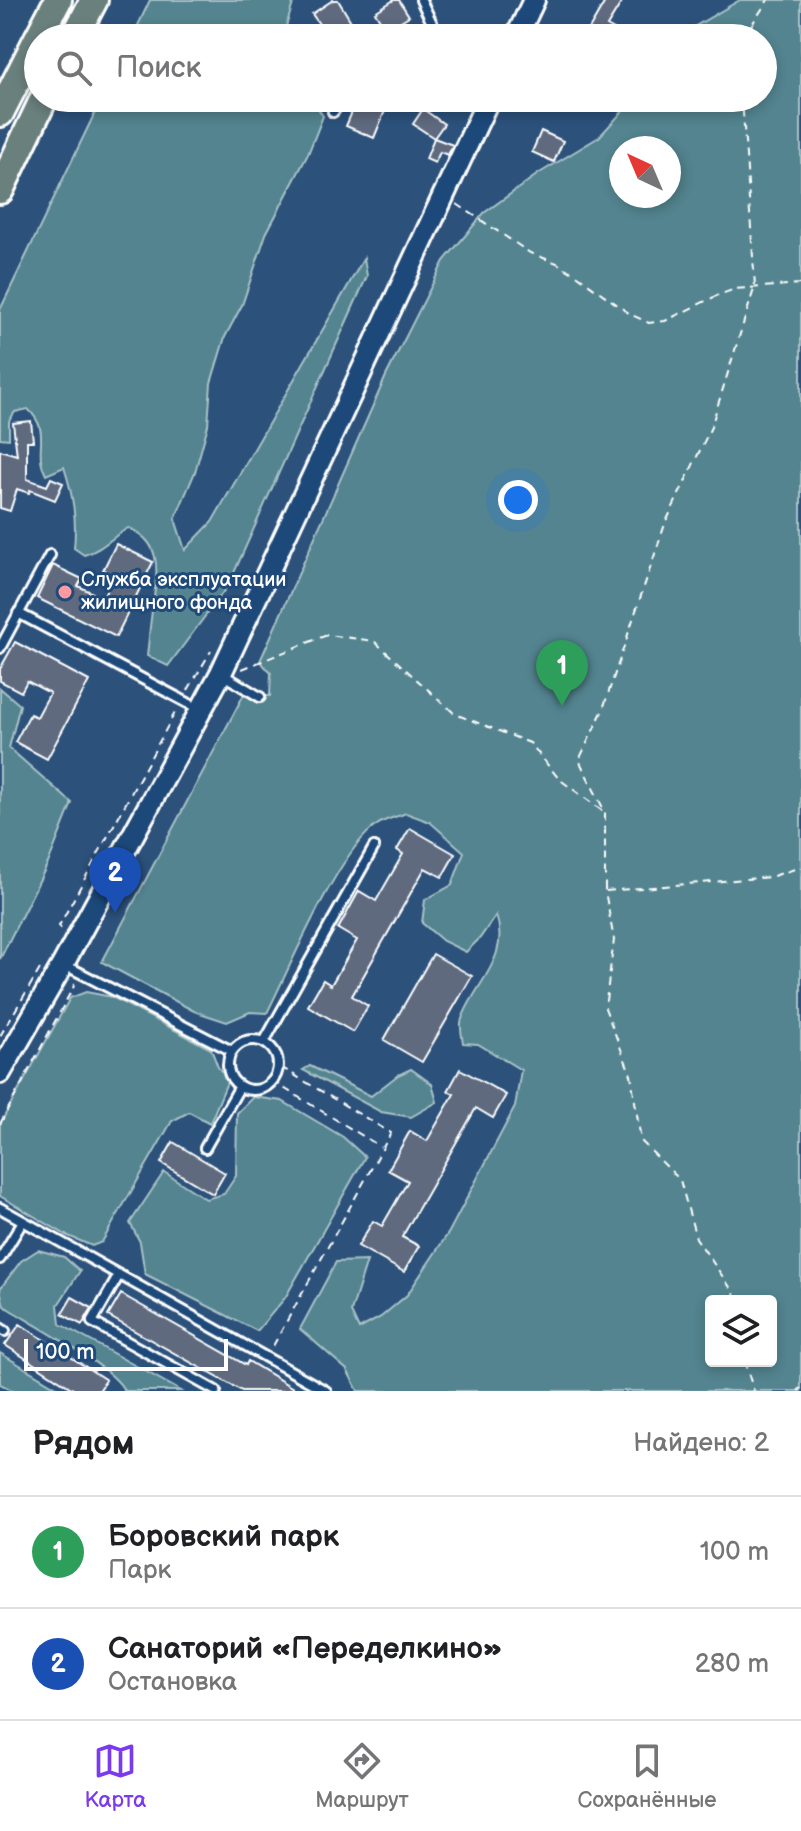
<!DOCTYPE html>
<html lang="ru">
<meta charset="utf-8">
<style>
body{margin:0;font-family:"Balsamiq Sans",sans-serif;background:#f2f2f2;color:#202124}
.controls{position:absolute;right:24px;bottom:24px;display:grid;overflow:hidden;border-radius:8px;box-shadow:0 4px 12px #0003}
.controls button{width:72px;height:72px;display:grid;place-items:center;padding:0;border:0;border-bottom:2px solid #e0e0e0;background:#fff;color:#202124;font:40px sans-serif}
.compass{position:absolute;left:609px;top:136px;width:72px;height:72px;border-radius:50%;background:#fff;box-shadow:0 4px 12px #0003;rotate:316deg}
.scale{position:absolute;left:24px;bottom:20px;width:204px;box-sizing:border-box;padding-left:8px;border:4px solid #fff;border-top:0;font-size:22px;line-height:28px;white-space:nowrap;color:#fff;-webkit-text-stroke:6px #1f4a7a;paint-order:stroke}
.you{position:absolute;left:518px;top:500px;width:28px;height:28px;margin:-20px;border:6px solid #fff;border-radius:50%;background:#1a73e8;box-shadow:0 0 0 12px #1a73e833}
.badge{display:grid;place-items:center;width:52px;height:52px;border-radius:50%;background:#7c3aed;color:#fff;font-size:26px;font-weight:700}
.pin{position:absolute;translate:-50% -66px;filter:drop-shadow(0 2px 4px #0008)}
.pin::after{content:'';position:absolute;top:42px;width:28px;height:24px;background:inherit;clip-path:polygon(0 0,100% 0,50% 100%)}
.list{margin:0;padding:0;list-style:none}
h2{display:flex;justify-content:space-between;align-items:center;height:104px;margin:0;padding:0 32px;font-size:34px}
h2 small{font-size:26px;font-weight:400;color:#757577}
.list li{display:grid;grid-template-columns:52px 1fr auto;gap:24px;align-items:center;box-sizing:border-box;height:112px;padding:0 32px;border-top:2px solid #e0e0e0}
.list b{display:block;font-size:30px;white-space:nowrap}
.list p{margin:0;font-size:26px;white-space:nowrap;color:#757577}
.list em{font-size:26px;font-style:normal;color:#757577}
.icon{flex:none;width:44px;height:44px;fill:none;stroke:currentColor;stroke-width:2;stroke-linecap:round;stroke-linejoin:round}
.map{position:relative;flex:none;width:801px;height:1391px;overflow:hidden}
.search{position:absolute;background:#fff;box-shadow:0 4px 12px #0003;left:24px;right:24px;top:24px;height:88px;display:flex;align-items:center;gap:20px;box-sizing:border-box;padding:0 28px;border-radius:44px;color:#757577;font-size:30px}
.sheet{height:328px;background:#fff}
nav{display:flex;justify-content:space-around;align-items:center;box-sizing:border-box;height:112px;border-top:2px solid #e0e0e0;background:#fff;font-size:22px;color:#757577}
nav a{display:grid;justify-items:center;gap:4px}
nav .on{color:#7c3aed}
.map>svg:first-child{display:block}
.green{fill:#52848f;stroke:#a8c2c7;stroke-width:2;fill-rule:evenodd}
.building{fill:#5f6b7f;stroke:#fff;stroke-width:2}
.lines{fill:none;stroke-linecap:round;stroke-linejoin:round}
.service-casing{stroke:#fff;stroke-width:14}
.tertiary-casing{stroke:#fff;stroke-width:26}
.primary-casing{stroke:#fff;stroke-width:32}
.path{stroke:#fff;stroke-width:2;stroke-dasharray:8 6;stroke-linecap:butt}
.service{stroke:#1f4a7a;stroke-width:8}
.tertiary{stroke:#1f4a7a;stroke-width:20}
.primary{stroke:#6a807d;stroke-width:26}
.poi-dot{fill:#ff9aa2;stroke:#1f4a7a;stroke-width:3}
.labels{text-anchor:middle;dominant-baseline:central;stroke-width:6;stroke-linejoin:round;paint-order:stroke}
.poi-label{font-size:20px;fill:#fff;stroke:#1f4a7a;text-anchor:start}
</style>
<div class="map">
<svg width="801" height="1391" viewBox="0 0 801 1391">
<rect width="100%" height="100%" fill="#2c517b"/>
<filter id="ink" filterUnits="userSpaceOnUse"><feTurbulence type="fractalNoise" baseFrequency=".0125" numOctaves="2"/><feDisplacementMap in="SourceGraphic" scale="16" xChannelSelector="R" yChannelSelector="G"/><feConvolveMatrix kernelMatrix="1 2 1 2 8 2 1 2 1" color-interpolation-filters="sRGB"/></filter>
<g filter="url(#ink)">
<path class="green" d="M 150,0 L 294,0 L 285,30 L 286,38 L 132,38 Z
M 740,0 L 801,0 L 801,1391 L 358,1391 L 347,1370 L 300,1329 L 336,1262 L 367,1261 L 351,1312 L 359,1329 L 381,1317 L 407,1295 L 449,1232 L 515,1107 L 521,1070 L 478,1044 L 463,1043 C 462,1036 459,1025 462,1019 C 474,984 511,959 496,915 L 480,938 L 466,952 L 443,941 L 422,923 L 425,900 L 452,885 L 464,852 L 430,822 L 406,813 C 397,817 385,819 377,825 C 339,849 289,970 267,1013 L 250,1012 L 227,1022 L 194,1011 L 102,962 L 243,696 L 270,696 L 271,673 L 260,661 L 386,376 L 444,261 L 484,213 L 538,174 L 599,137 L 635,98 L 763,98 L 763,38 L 683,38 L 687,31 ZM 621,148 L 669,148 L 669,196 L 621,196 ZM 711,1301 L 771,1301 L 771,1361 L 711,1361 Z
M 102,98 L 311,98 L 323,116 L 308,154 L 266,234 L 242,305 L 225,337 L 211,383 L 208,425 L 195,472 L 175,519 L 185,550 L 212,522 L 364,258 L 367,276 L 229,584 L 168,666 L 147,656 C 149,639 150,622 153,605 C 157,573 164,542 128,528 C 112,537 102,550 84,555 L 74,548 C 77,519 73,495 64,467 L 46,475 C 32,449 53,433 28,409 L 15,412 L 9,421 L 9,439 L 0,438 L 0,310 Z
M 0,688 L 20,705 L 9,748 L 72,803 L 48,863 L 0,959 Z
M 86,992 L 112,997 L 211,1049 L 218,1067 L 228,1080 L 210,1123 L 189,1112 L 172,1121 L 102,1242 L 92,1246 L 66,1235 L 0,1196 L 0,1124 L 70,998 Z
M 310,1066 L 371,1096 L 398,1075 L 411,1069 L 432,1084 L 437,1102 L 411,1117 L 381,1112 L 303,1070 Z
M 253,1097 L 282,1101 L 343,1137 L 365,1157 L 285,1298 L 257,1331 L 145,1274 L 140,1242 L 130,1223 L 164,1172 L 206,1199 L 224,1194 L 236,1176 L 237,1113 Z
M 38,1250 L 64,1257 L 80,1271 L 58,1305 L 60,1324 L 181,1391 L 124,1391 C 117,1369 27,1321 4,1306 L 0,1289 L 21,1261 Z
M 0,1353 L 60,1389 L 64,1391 L 14,1391 L 0,1384 Z"/>
<path class="building" d="M 333,0 L 338,0 L 361,38 L 309,38 L 319,24 L 312,14 Z
M 394,0 L 399,0 L 409,16 L 386,30 L 375,12 Z
M 606,0 L 623,0 L 607,26 L 628,38 L 584,38 Z
M 358,98 L 369,98 L 387,106 L 374,138 L 346,126 Z
M 423,109 L 444,124 L 434,138 L 413,124 Z
M 541,131 L 563,141 L 554,162 L 532,152 Z
M 434,138 L 453,145 L 448,155 L 440,152 L 435,163 L 426,159 Z
M 31,421 L 33,441 L 27,441 L 27,479 L 47,486 L 51,478 L 63,483 L 55,500 L 30,490 L 29,493 L 17,489 L 10,511 L 0,508 L 0,450 L 17,455 L 13,423 Z
M 116,544 L 153,562 L 116,637 L 37,598 L 53,565 L 82,579 L 78,586 L 103,598 L 114,575 L 103,570 Z
M 15,642 L 89,681 L 47,759 L 15,742 L 30,714 L 37,717 L 50,693 L 27,681 L 21,692 L 0,681 L 0,669 Z
M 410,828 L 455,854 L 442,877 L 425,868 L 352,996 L 368,1006 L 353,1032 L 308,1006 L 323,980 L 331,985 L 357,940 L 338,929 L 359,891 L 376,901 L 403,854 L 397,850 Z
M 433,954 L 472,976 L 422,1062 L 384,1040 Z
M 460,1069 L 506,1095 L 493,1118 L 476,1108 L 402,1237 L 419,1246 L 404,1272 L 358,1246 L 373,1221 L 382,1226 L 408,1181 L 388,1170 L 410,1131 L 427,1141 L 454,1094 L 448,1091 Z
M 173,1142 L 225,1173 L 213,1194 L 161,1163 Z
M 121,1294 L 246,1365 L 248,1361 L 298,1391 L 242,1391 L 108,1316 Z
M 72,1297 L 92,1308 L 82,1325 L 62,1314 Z
M 20,1324 L 106,1380 L 99,1391 L 76,1391 L 5,1345 Z"/>
<g class="lines">
<defs>
<path id="service" d="M 421,0 L 439,38
M 410,38 L 432,27
M 333,112 L 344,98
M 18,613 L 201,710
M 0,648 L 50,555
M 222,674 L 260,697
M 63,964 L 232,1051
M228 1065a25 25 0 1 1 50 0a25 25 0 1 1-50 0Z
M 264,1042 L 374,847
M 205,1148 L 240,1086
M 0,1208 L 326,1391
M 0,1259 L 23,1221
M 119,1275 L 92,1322 L 216,1391
M 0,1328 L 5,1331"/>
<path id="tertiary" d="M 516,38 L 534,0
M 0,1073 L 63,964 L 221,673 L 489,98"/>
<path id="primary" d="M 38,38 L 58,0
M 74,38 L 94,0
M 0,113 L 38,38
M 0,190 L 44,98"/>
</defs>
<use href="#service" class="service-casing"/>
<use href="#tertiary" class="tertiary-casing"/>
<use href="#primary" class="primary-casing"/>
<path class="path" d="M 743,38 L 768,0
M 457,204 L 530,253 L 557,263 L 578,276 L 630,314 L 649,323 L 665,321 L 716,296 L 735,289 L 801,284
M 242,669 L 327,635 L 374,641 L 455,714 L 530,743 L 559,779 L 604,812
M 188,690 L 211,651
M 606,891 L 770,877 L 801,867
M 61,929 L 59,926 L 177,709
M 0,1036 L 40,969
M 272,1081 L 381,1147
M 0,1124 L 75,984
M 736,1301 L 734,1293 L 696,1238 L 680,1180 L 641,1141 L 631,1075 L 605,1008 L 614,940 L 605,891 L 605,812 L 579,760 L 602,712 L 665,524 L 711,427 L 755,286 L 742,98
M 273,1346 L 391,1133 L 279,1066
M 744,1361 L 754,1391
M 798,1391 L 801,1388"/>
<use href="#service" class="service"/>
<use href="#tertiary" class="tertiary"/>
<use href="#primary" class="primary"/>
</g>
</g>
<circle class="poi-dot" cx="65" cy="592" r="8"/>
<g class="labels">
<g class="poi-label">
<text x="81" y="580">Служба эксплуатации<tspan x="81" dy="23">жилищного фонда</tspan></text>
</g>
</g>
</svg>
<div class="controls">
<button><svg class="icon" aria-label="layers" viewBox="0 0 24 24"><path d="M12 4l9 5-9 5-9-5zM3 14l9 5 9-5"/></svg></button>
</div>
<svg class="compass" viewBox="-18 -18 36 36"><path d="M0-13l5 13h-10z" fill="#e53935"/><path d="M0 13l5-13h-10z" fill="#757577"/></svg>
<div class="scale">100 m</div>
<div class="you"></div>
<div class="pin badge" style="left:562px;top:706px;background:#2e9e5b">1</div>
<div class="pin badge" style="left:115px;top:913px;background:#1a4fb4">2</div>
<div class="search"><svg class="icon" aria-label="search" viewBox="0 0 24 24"><circle cx="10" cy="10" r="6"/><path d="M15 15l6 6"/></svg>Поиск</div>
</div>
<section class="sheet">
<h2>Рядом<small>Найдено: 2</small></h2>
<ul class="list">
<li><span class="badge" style="background:#2e9e5b">1</span><div><b>Боровский парк</b><p>Парк</p></div><em>100 m</em></li>
<li><span class="badge" style="background:#1a4fb4">2</span><div><b>Санаторий «Переделкино»</b><p>Остановка</p></div><em>280 m</em></li>
</ul>
</section>
<nav>
<a class="on"><svg class="icon" aria-label="map" viewBox="0 0 24 24"><path d="M3 6l6-2 6 2 6-2v14l-6 2-6-2-6 2zM9 4v14M15 6v14"/></svg>Карта</a>
<a><svg class="icon" aria-label="directions" viewBox="0 0 24 24"><path d="M12 3l9 9-9 9-9-9zM9 14v-3h6M13 9l2 2-2 2"/></svg>Маршрут</a>
<a><svg class="icon" aria-label="saved" viewBox="0 0 24 24"><path d="M7 4h10v16l-5-4-5 4z"/></svg>Сохранённые</a>
</nav>
